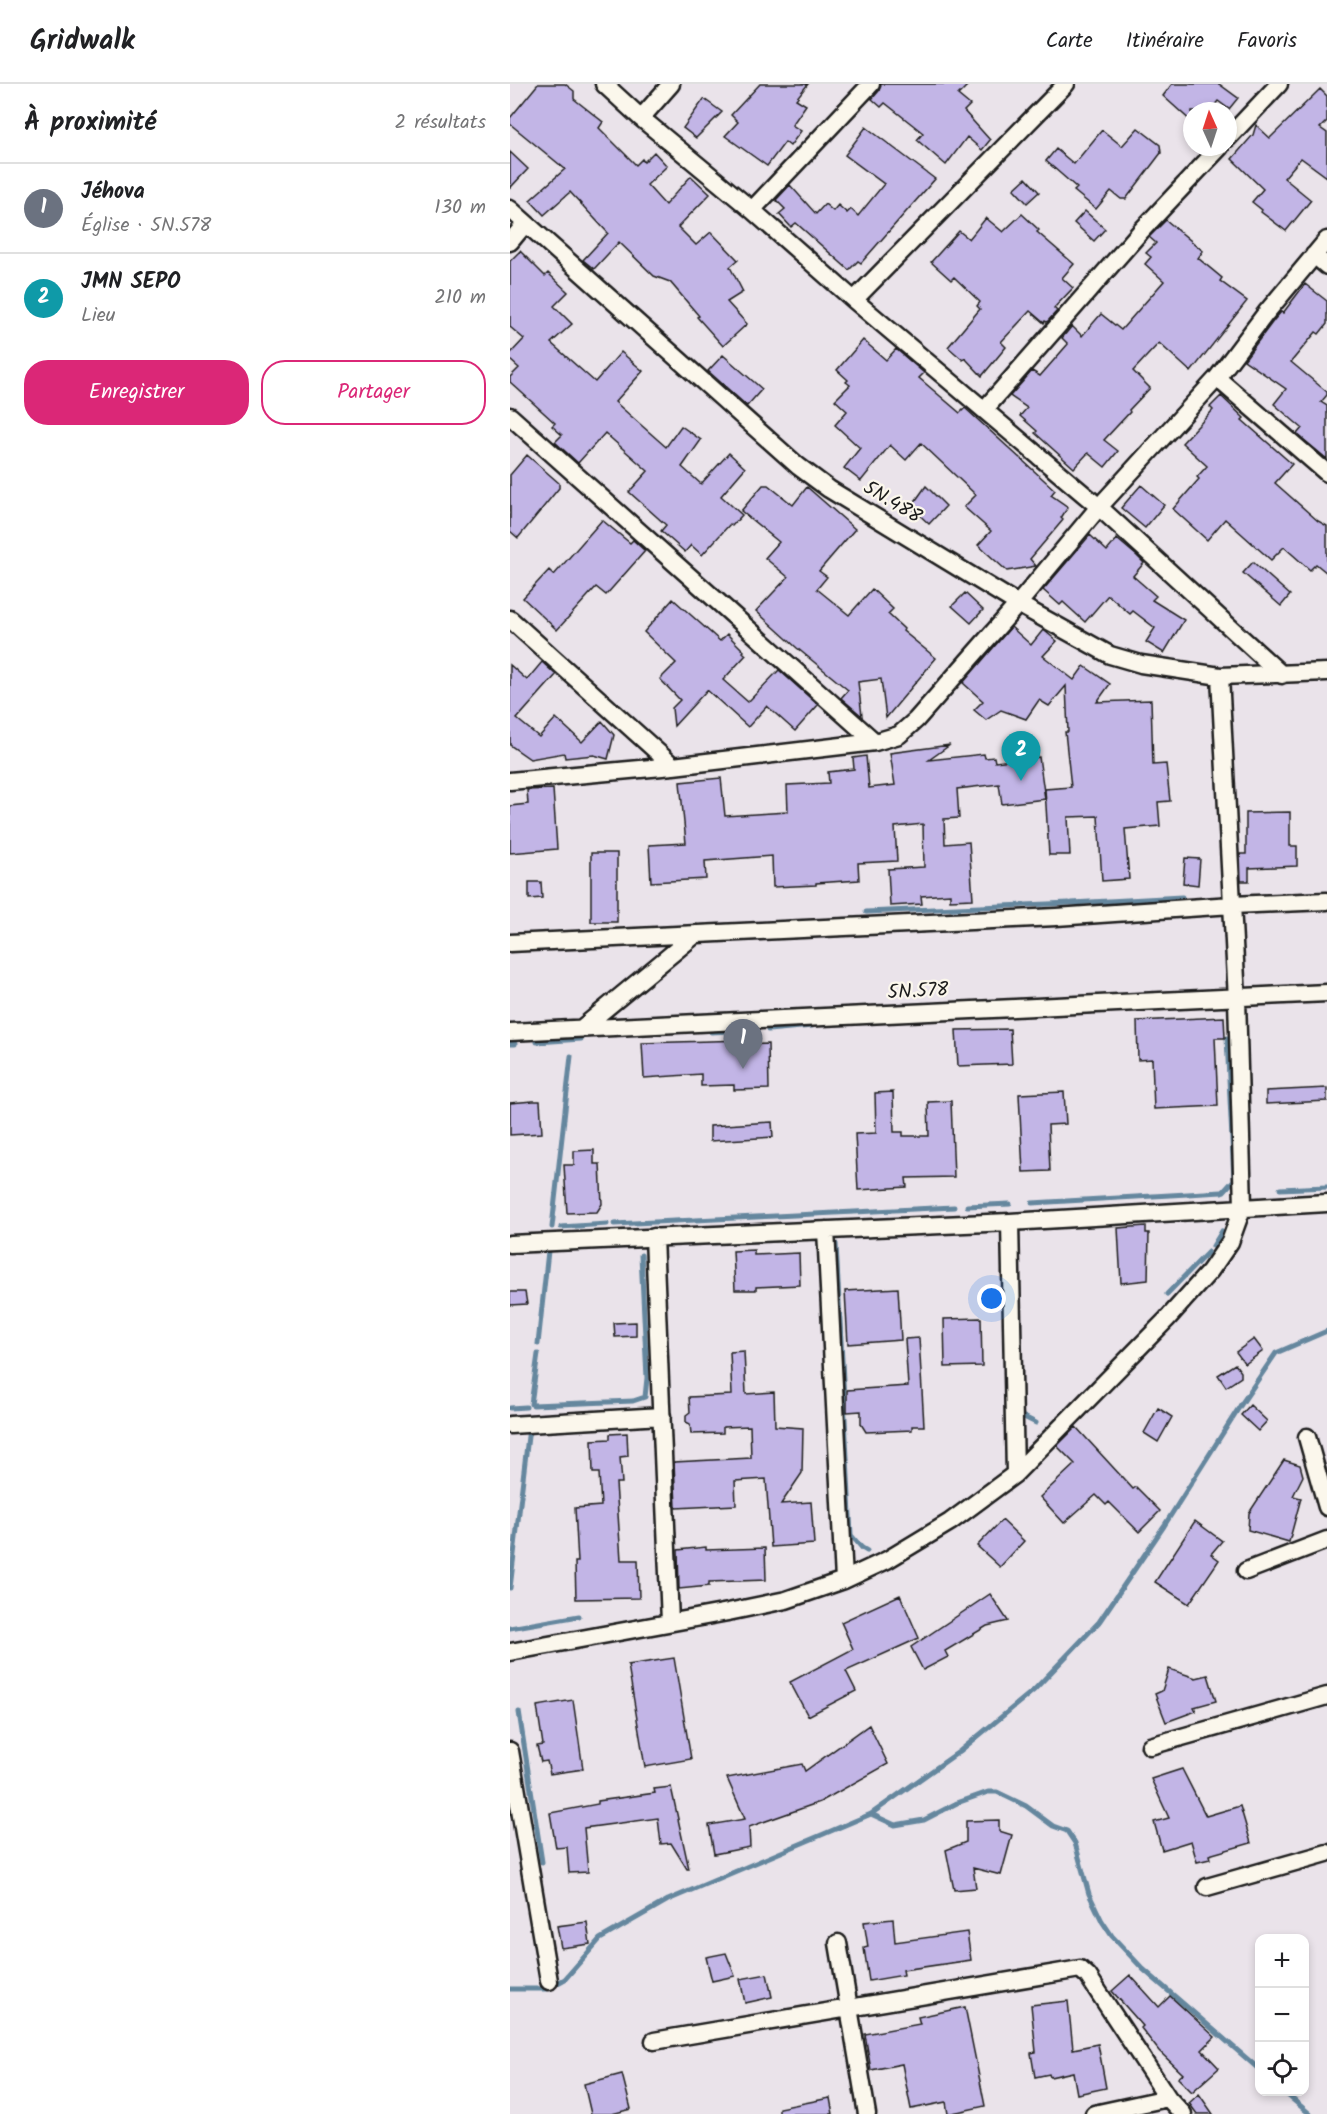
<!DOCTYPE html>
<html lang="fr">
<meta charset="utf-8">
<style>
body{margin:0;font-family:Kalam,sans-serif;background:#f6f6f6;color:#202124}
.controls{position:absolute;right:18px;bottom:18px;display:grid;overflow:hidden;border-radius:12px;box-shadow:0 3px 9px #0003}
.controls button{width:54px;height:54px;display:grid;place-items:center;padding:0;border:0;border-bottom:2px solid #e0e0e0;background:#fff;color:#202124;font:30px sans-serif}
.compass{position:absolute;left:673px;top:18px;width:54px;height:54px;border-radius:50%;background:#fff;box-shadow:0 3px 9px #0003;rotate:357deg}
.you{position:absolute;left:482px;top:1215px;width:21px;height:21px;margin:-15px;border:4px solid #fff;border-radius:50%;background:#1a73e8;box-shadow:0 0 0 9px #1a73e833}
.badge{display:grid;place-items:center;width:39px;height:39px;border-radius:50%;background:#db2777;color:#fff;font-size:20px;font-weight:700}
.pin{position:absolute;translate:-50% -50px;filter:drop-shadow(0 2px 3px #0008)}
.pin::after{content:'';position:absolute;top:32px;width:21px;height:18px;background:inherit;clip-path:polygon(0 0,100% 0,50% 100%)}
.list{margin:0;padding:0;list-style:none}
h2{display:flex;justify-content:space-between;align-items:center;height:78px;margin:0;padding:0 24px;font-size:26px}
h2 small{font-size:20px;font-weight:400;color:#757577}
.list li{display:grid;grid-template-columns:39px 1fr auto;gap:18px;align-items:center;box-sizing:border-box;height:90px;padding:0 24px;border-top:2px solid #e0e0e0}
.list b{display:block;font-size:22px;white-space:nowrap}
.list p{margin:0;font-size:20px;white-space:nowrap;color:#757577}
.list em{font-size:20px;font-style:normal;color:#757577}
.actions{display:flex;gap:12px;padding:18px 24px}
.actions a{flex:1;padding:14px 0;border:2px solid #db2777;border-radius:24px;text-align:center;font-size:21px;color:#db2777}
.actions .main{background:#db2777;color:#fff}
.icon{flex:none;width:33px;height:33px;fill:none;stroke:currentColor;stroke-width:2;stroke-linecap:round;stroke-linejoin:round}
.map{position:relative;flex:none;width:817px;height:2030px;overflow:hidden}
header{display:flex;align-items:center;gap:36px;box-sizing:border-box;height:84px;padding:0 30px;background:#fff;border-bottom:2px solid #e0e0e0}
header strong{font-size:28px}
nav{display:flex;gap:33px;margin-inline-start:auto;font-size:21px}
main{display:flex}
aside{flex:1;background:#fff}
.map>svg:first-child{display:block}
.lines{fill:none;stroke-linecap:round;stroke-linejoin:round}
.stream{stroke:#65879e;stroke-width:5}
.building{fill:#c2b5e6;stroke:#1c1c1c;stroke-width:1.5}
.minor-casing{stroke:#1c1c1c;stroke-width:21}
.minor{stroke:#fbf7ec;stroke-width:16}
.labels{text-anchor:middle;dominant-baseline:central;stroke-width:4.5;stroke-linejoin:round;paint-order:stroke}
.street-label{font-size:20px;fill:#1c1c1c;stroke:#fbf7ec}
</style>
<header>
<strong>Gridwalk</strong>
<nav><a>Carte</a><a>Itinéraire</a><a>Favoris</a></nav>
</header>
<main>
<aside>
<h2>À proximité<small>2 résultats</small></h2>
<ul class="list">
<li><span class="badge" style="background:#6b7280">1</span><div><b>Jéhova</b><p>Église · 5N.578</p></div><em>130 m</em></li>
<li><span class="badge" style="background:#0f9aa8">2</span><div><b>JMN SEPO</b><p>Lieu</p></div><em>210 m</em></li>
</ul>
<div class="actions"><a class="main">Enregistrer</a><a>Partager</a></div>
</aside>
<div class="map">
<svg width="817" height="2030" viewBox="0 0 817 2030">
<rect width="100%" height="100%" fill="#eae3ea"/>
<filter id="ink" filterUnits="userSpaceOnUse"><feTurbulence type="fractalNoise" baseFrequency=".0167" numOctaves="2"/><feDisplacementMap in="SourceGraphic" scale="12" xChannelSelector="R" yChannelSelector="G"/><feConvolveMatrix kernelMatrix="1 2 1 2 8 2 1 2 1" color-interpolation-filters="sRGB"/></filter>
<g filter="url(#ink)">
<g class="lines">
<path class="stream" d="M 562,819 L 672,813
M 356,828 L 559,819
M 258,946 L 302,942
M 201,948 L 242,946
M 27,958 L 71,955
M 0,960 L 5,960
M 770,1105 L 817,1103
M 714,1107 L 724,1096 L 717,954
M 522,1119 L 712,1108
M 457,1122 L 500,1120
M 104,1140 L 444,1123
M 42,1143 L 61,972
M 51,1143 L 97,1140
M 326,1160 L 341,1451 L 352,1464 L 357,1467
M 703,1162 L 712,1147
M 657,1210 L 698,1168
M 28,1260 L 38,1167
M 21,1320 L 28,1270
M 23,1321 L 123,1317 L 135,1313 L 137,1294 L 131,1171
M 0,1324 L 16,1323
M 511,1325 L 512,1332 L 526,1339
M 0,1504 L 19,1344
M 0,1544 L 69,1532
M 9,1628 L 32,1778
M 361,1730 L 385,1741 L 414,1736 L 447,1719 L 478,1708 L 487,1708 L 516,1722 L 543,1742 L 557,1747 L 565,1759 L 579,1810 L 592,1837 L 602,1852 L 633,1885 L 750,1986
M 0,1905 L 37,1905 L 55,1895 L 90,1855 L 158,1816 L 361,1730 L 450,1667 L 524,1606 L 589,1538 L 654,1442 L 730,1322 L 766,1269 L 817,1247
M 774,2008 L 800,2030"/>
</g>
<path class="building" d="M 28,0 L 55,0 L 64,7 L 64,15 L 93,38 L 89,44 L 126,81 L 132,75 L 134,78 L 144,68 L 157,82 L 137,101 L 155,121 L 181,92 L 200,110 L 168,143 L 186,161 L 201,148 L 228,176 L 220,183 L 233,208 L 217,218 L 237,240 L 213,262 L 187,233 L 189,232 L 160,198 L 144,192 L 109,158 L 84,185 L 73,176 L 98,149 L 60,108 L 34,131 L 20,116 L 55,85 L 0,40 L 0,34 Z
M 250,0 L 298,0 L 286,15 L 296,21 L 282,41 L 291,47 L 280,62 L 275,58 L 257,82 L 215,52 L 228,38 L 221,31 Z
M 371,0 L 459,0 L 448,11 L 460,21 L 454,27 L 480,56 L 472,66 L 457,53 L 436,81 L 407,56 L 413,49 L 375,19 L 371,23 L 362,15 L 369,7 Z
M 662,0 L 709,0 L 728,14 L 719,25 L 708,17 L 700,27 L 682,27 L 682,38 L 653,12 Z
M 810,5 L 817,12 L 817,37 L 810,44 L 817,49 L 817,93 L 791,74 L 774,94 L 801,116 L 776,147 L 751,128 L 752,126 L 742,118 L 753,105 L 722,75 L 743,51 L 746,41 L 760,54 Z
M 194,15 L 212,28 L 186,54 L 173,44 Z
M 356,43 L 425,95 L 351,179 L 348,177 L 339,186 L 286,139 L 281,143 L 269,130 L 275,125 L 266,116 L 280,101 L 306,130 L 315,120 L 323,127 L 328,121 L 337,129 L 341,125 L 348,132 L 374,100 L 335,71 Z
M 628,44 L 650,61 L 651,69 L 616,115 L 611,115 L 601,107 L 586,125 L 564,107 L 567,104 L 536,77 L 546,65 L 564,80 L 592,46 L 612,62 Z
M 0,68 L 18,85 L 0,104 Z
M 516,94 L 529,108 L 517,119 L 504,105 Z
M 575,127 L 595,145 L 584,157 L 564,139 Z
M 512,130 L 529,146 L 527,148 L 564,180 L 552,194 L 563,204 L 544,224 L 547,227 L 537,238 L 535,237 L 534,239 L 520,227 L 491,258 L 496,263 L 472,292 L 455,274 L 453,276 L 438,263 L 470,225 L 467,222 L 470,218 L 444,193 L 441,196 L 421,178 L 449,147 L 459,155 L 476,134 L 493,148 Z
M 656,136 L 693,167 L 688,174 L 712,194 L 710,197 L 737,217 L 681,288 L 649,259 L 623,287 L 640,304 L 619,326 L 620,328 L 594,356 L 608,367 L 595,383 L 578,369 L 564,384 L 525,349 L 527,347 L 510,332 L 517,324 L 500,312 L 522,287 L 530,292 L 558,260 L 552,254 L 562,242 L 572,252 L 591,230 L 611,246 L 654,197 L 635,180 L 641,173 L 636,169 L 646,159 L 639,153 Z
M 10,167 L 35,192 L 38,189 L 58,208 L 44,222 L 62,240 L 41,259 L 85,298 L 111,268 L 133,287 L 105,318 L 156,363 L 171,342 L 191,356 L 172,383 L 191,400 L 219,369 L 235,384 L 211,412 L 232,431 L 222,442 L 220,440 L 192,471 L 181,461 L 175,468 L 151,447 L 156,441 L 119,408 L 138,387 L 95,349 L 68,379 L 45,358 L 52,351 L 42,342 L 45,339 L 0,298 L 0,293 L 9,284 L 0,276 L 0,270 L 14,255 L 0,243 L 0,177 Z
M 795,200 L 817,217 L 817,240 L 809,250 L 806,248 L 781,278 L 817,308 L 817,311 L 811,318 L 817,322 L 817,375 L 787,350 L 792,344 L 764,320 L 776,305 L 734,276 L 764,236 L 771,228 L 773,229 Z
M 353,256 L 376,276 L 386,265 L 414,289 L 409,294 L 450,329 L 455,324 L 545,406 L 541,411 L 558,423 L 551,434 L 553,436 L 520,475 L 526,482 L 497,487 L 468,461 L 481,447 L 454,423 L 466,411 L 411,359 L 396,376 L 380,361 L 351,397 L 334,384 L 350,364 L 325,341 L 337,327 L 325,316 L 340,301 L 336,298 L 338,296 L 327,286 Z
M 213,271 L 252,305 L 237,322 L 198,287 Z
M 711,312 L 734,334 L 732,336 L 782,380 L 765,399 L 808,437 L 817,442 L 817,489 L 806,480 L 800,486 L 774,463 L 761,476 L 715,435 L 697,456 L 663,425 L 689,395 L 687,393 L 697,382 L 672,359 L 703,326 L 700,323 Z
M 17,371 L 49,399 L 49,404 L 8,454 L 0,447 L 0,391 Z
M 253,401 L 258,401 L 283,421 L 297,403 L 345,445 L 309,487 L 317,493 L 307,505 L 339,531 L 362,505 L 383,525 L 378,530 L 394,545 L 393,547 L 426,574 L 376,634 L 371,595 L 348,598 L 352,632 L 331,614 L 338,606 L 287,564 L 246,527 L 278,493 L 255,474 L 269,458 L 231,427 Z
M 631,401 L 654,421 L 635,444 L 611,424 Z
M 416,402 L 436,422 L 419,440 L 401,423 Z
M 92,436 L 120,459 L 123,456 L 135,467 L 96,511 L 86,503 L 47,546 L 13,514 L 39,486 L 44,491 Z
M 580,451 L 597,467 L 607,455 L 627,472 L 634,479 L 623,492 L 646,512 L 642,516 L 674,536 L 654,569 L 636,558 L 645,544 L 623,527 L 620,530 L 598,511 L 575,538 L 553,518 L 550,521 L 533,506 Z
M 743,478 L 780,511 L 771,522 L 733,489 Z
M 455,509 L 473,526 L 461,539 L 442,522 Z
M 163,515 L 210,557 L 217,550 L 234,567 L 233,568 L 236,571 L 213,596 L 238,618 L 269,586 L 308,621 L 285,647 L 257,622 L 238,643 L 197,606 L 164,642 L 162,624 L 170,616 L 150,595 L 166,579 L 134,548 Z
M 501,543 L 521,561 L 533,546 L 536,548 L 547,557 L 533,572 L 564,596 L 574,582 L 600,600 L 587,618 L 641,616 L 643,681 L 656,680 L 660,717 L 648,718 L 650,742 L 615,745 L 619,795 L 592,797 L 588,732 L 558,733 L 560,771 L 539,771 L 535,705 L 561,703 L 555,648 L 558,648 L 556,602 L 539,622 L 529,616 L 516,635 L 491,626 L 476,636 L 464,626 L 473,617 L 453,599 Z
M 32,578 L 46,591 L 7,635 L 29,653 L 46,634 L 72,658 L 92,637 L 104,651 L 98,675 L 84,671 L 55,674 L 54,669 L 20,675 L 0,661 L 0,581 L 17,596 Z
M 440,661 L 419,676 L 474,670 L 475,674 L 484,673 L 485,678 L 529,673 L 535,715 L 492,720 L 489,700 L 447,705 L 449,734 L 434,735 L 435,760 L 459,758 L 463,815 L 440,816 L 440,810 L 411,812 L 412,820 L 380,822 L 378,785 L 414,783 L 413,740 L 385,743 L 387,777 L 348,779 L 349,796 L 306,799 L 306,801 L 263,803 L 262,772 L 195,777 L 196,795 L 141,798 L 139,761 L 176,759 L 170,698 L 211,694 L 215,732 L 278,728 L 277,701 L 319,699 L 318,688 L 344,685 L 343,674 L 356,672 L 359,704 L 385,701 L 380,669 Z
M 43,705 L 47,765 L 0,769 L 0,722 L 18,720 L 17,706 Z
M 780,728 L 780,762 L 787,762 L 787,782 L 739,784 L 739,797 L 731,797 L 730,770 L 736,770 L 736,729 Z
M 81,769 L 107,769 L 107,838 L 81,838 Z
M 675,774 L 690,775 L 688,801 L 673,799 Z
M 19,798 L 31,798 L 32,814 L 19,815 Z
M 714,933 L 715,954 L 705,954 L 708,1022 L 644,1025 L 642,975 L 628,976 L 627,937 Z
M 500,945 L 502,980 L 448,982 L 446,946 Z
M 235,956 L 235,961 L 258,960 L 259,1005 L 224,1006 L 224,1001 L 191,1002 L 191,990 L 134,994 L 132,959 Z
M 817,1004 L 817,1017 L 756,1020 L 756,1007 Z
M 383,1008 L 384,1048 L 393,1048 L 393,1052 L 419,1052 L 418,1018 L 441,1017 L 444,1093 L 396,1094 L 397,1103 L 348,1106 L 345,1050 L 366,1049 L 365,1009 Z
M 554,1008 L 556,1040 L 538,1041 L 540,1087 L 513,1088 L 509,1010 Z
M 23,1017 L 30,1017 L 32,1049 L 0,1051 L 0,1019 Z
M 262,1038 L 263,1053 L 200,1057 L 200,1042 Z
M 84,1066 L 84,1080 L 90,1080 L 92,1120 L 87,1128 L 57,1129 L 54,1081 L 64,1081 L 64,1067 Z
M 636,1142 L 636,1149 L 639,1149 L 638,1196 L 611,1199 L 608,1144 Z
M 244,1166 L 244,1171 L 289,1169 L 290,1201 L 246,1203 L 246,1206 L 225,1206 L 223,1167 Z
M 388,1204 L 391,1256 L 338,1260 L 335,1207 Z
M 0,1208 L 15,1208 L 17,1220 L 0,1221 Z
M 471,1234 L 472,1282 L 435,1283 L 434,1235 Z
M 126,1238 L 126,1252 L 105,1253 L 104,1239 Z
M 409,1254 L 414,1342 L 402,1342 L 402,1346 L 356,1348 L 351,1340 L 351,1327 L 337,1328 L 337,1306 L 398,1302 L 395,1255 Z
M 744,1255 L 753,1267 L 735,1280 L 726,1268 Z
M 234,1267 L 236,1310 L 264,1308 L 265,1342 L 293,1344 L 292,1389 L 271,1420 L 301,1418 L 304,1460 L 261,1463 L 256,1395 L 225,1397 L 226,1421 L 166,1424 L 164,1378 L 241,1374 L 240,1342 L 213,1343 L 213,1349 L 181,1350 L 180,1340 L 176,1338 L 176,1331 L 180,1328 L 179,1313 L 222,1311 L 220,1268 Z
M 725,1280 L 731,1288 L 731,1293 L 716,1303 L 708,1291 Z
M 740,1321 L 757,1337 L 748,1347 L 731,1331 Z
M 648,1324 L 662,1333 L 648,1358 L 634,1349 Z
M 566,1343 L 623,1405 L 626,1403 L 650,1427 L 629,1448 L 599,1418 L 596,1421 L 586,1411 L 554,1439 L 530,1413 L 565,1380 L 547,1362 Z
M 117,1349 L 118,1372 L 110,1373 L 112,1399 L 106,1399 L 111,1476 L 128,1476 L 129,1514 L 66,1515 L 65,1478 L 68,1478 L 65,1424 L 91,1422 L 89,1389 L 83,1389 L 82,1356 L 100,1355 L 100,1350 Z
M 774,1376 L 790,1381 L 793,1392 L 783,1412 L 791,1414 L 779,1458 L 738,1446 L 739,1429 Z
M 492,1436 L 514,1457 L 490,1483 L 467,1462 Z
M 685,1437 L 712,1457 L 701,1470 L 709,1476 L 679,1520 L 645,1498 Z
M 196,1463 L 196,1466 L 255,1464 L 256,1496 L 199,1498 L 199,1502 L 169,1505 L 168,1466 Z
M 480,1510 L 498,1537 L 477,1542 L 435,1567 L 438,1573 L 413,1586 L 401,1563 Z
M 390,1511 L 409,1554 L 336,1587 L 346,1607 L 298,1632 L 280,1598 L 343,1565 L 331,1538 Z
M 164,1574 L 181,1675 L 135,1683 L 118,1581 Z
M 659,1585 L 686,1594 L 698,1591 L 706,1617 L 684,1623 L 686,1627 L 656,1638 L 645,1610 L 652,1607 Z
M 63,1616 L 73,1685 L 40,1690 L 37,1677 L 31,1678 L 27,1662 L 33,1661 L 27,1622 Z
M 359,1641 L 378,1680 L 310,1718 L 239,1743 L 240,1763 L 204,1770 L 199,1741 L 235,1735 L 217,1694 L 292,1680 L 295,1687 Z
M 672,1685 L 696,1732 L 730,1722 L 741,1759 L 699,1771 L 700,1775 L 687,1778 L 681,1757 L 652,1766 L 644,1738 L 659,1734 L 641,1695 Z
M 161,1703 L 179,1785 L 177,1785 L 161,1759 L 151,1760 L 148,1734 L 74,1744 L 78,1788 L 59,1789 L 57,1763 L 46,1764 L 40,1729 L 88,1720 L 88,1717 L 145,1709 L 144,1705 Z
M 489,1736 L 489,1747 L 502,1751 L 491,1791 L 463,1784 L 466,1804 L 444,1806 L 436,1766 L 456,1758 L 456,1737 Z
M 383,1835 L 385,1858 L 457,1848 L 461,1876 L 393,1886 L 394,1891 L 359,1897 L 354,1864 L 358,1863 L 354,1838 Z
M 77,1838 L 80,1860 L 51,1864 L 47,1842 Z
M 216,1869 L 225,1892 L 202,1897 L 196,1873 Z
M 257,1890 L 262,1913 L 235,1919 L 230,1895 Z
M 620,1891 L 649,1923 L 660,1912 L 705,1953 L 692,1966 L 709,1984 L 682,2008 L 668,1994 L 673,1990 L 649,1967 L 631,1944 L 633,1942 L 602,1907 Z
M 558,1917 L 563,1965 L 588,1960 L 596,2004 L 567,2010 L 563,1988 L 540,1993 L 539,1990 L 525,1993 L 521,1969 L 526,1968 L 521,1921 Z
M 455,1923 L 475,2022 L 438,2030 L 436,2018 L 401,2025 L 392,1980 L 361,1986 L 355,1950 L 410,1940 L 408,1933 Z
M 112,1990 L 121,2025 L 102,2030 L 81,2030 L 74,2000 Z
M 689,2010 L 703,2030 L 687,2030 L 679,2019 Z
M 320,2014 L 323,2030 L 269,2030 L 269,2024 Z"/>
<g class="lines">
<defs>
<path id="minor" d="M 94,0 L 131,34 L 242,126 L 344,216 L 589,423 L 772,591
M 131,34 L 161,0
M 718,54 L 769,0
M 0,125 L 288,382 L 319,405 L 508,520 L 600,571 L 631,580 L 710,592 L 817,588
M 242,126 L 361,0
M 0,158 L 15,140
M 804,171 L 817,182
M 344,216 L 556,0
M 707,294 L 817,389
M 474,326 L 631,147 L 710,63
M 0,332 L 365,658
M 0,535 L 163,682
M 0,697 L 163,682 L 365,658 L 389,651 L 406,636 L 508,520 L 589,423 L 707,294 L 756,229 L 817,156
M 0,859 L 546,833 L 722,821 L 817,817
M 72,944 L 186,850
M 0,948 L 817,909
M 500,1138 L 505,1390
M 316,1146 L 334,1496
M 144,1153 L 160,1538
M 0,1160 L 500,1138 L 817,1119
M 0,1341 L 152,1332
M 797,1353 L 817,1423
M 736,1487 L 817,1456
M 0,1568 L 218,1528 L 276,1516 L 334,1496 L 377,1476 L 440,1438 L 505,1390 L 657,1235 L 700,1187 L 720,1158 L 733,1122 L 727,915 L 710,592
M 640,1662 L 817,1612
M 0,1667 L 39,1897
M 697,1803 L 817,1769
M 328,1859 L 357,2030
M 144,1957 L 570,1885 L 578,1892 L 658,2014 L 673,2030
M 584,2030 L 658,2014"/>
</defs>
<use href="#minor" class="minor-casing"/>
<use href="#minor" class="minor"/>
</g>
</g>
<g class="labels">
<g class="street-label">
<text transform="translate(382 419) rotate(31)">5N.488</text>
<text transform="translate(408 908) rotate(-3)">5N.578</text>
</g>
</g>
</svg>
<div class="controls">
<button>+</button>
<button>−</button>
<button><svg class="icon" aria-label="locate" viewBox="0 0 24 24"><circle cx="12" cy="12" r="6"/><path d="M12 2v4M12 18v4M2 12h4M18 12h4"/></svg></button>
</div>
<svg class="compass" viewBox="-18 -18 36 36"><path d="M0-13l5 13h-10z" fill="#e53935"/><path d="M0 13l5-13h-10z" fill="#757577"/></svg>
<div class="you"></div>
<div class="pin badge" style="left:233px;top:985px;background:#6b7280">1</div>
<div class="pin badge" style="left:511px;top:697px;background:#0f9aa8">2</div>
</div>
</main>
